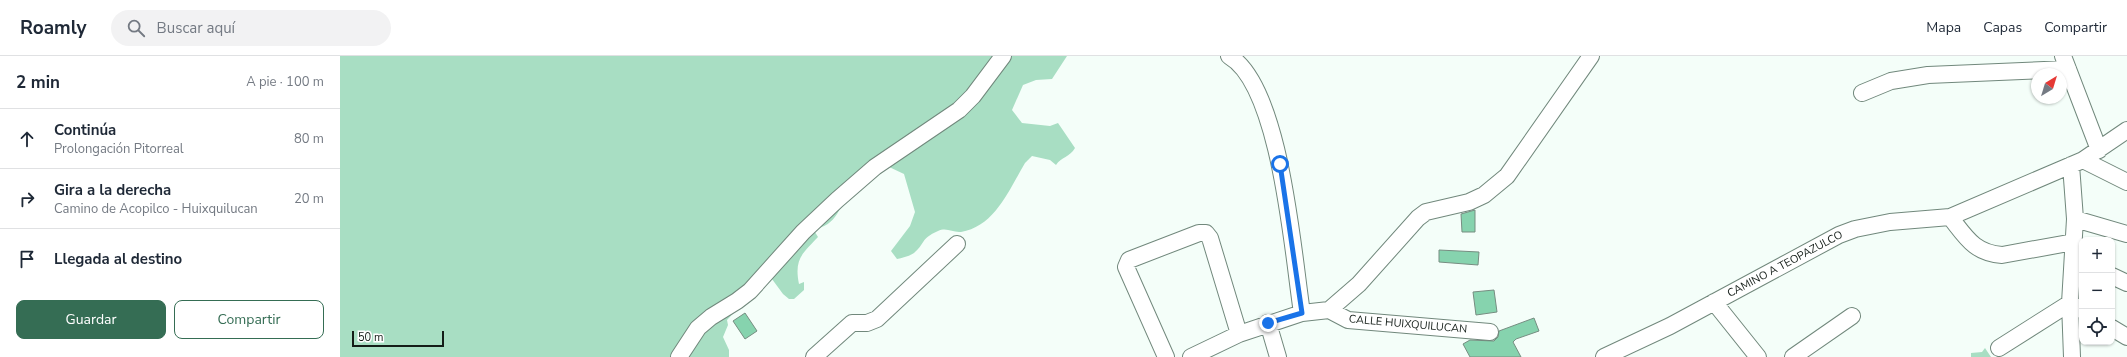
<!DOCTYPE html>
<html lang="es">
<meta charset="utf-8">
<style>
body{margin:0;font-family:"Nunito Sans",sans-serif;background:#f2f2f3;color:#1f2937}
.controls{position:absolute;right:12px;bottom:12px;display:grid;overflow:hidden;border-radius:8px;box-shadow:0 1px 3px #0004}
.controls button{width:36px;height:36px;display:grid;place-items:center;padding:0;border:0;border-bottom:1px solid #e0e1e3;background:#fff;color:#1f2937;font:20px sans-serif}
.compass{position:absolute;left:1691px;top:12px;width:36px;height:36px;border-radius:50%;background:#fff;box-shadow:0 1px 3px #0004;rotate:38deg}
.scale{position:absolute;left:12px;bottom:10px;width:92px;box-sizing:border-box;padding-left:4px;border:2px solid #141d18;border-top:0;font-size:11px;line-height:14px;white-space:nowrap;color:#141d18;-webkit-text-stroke:3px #fff;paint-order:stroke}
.stop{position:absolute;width:12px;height:12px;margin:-9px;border:3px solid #1a73e8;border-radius:50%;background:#fff}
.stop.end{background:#1a73e8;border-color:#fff;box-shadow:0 1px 4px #0008}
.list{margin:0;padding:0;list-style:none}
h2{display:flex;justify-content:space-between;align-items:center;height:52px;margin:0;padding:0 16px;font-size:17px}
h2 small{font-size:13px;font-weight:400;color:#747a83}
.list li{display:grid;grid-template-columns:26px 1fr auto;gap:12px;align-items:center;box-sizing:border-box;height:60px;padding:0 16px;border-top:1px solid #e0e1e3}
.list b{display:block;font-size:15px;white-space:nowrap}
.list p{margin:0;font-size:13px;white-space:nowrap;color:#747a83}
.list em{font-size:13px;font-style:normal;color:#747a83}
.actions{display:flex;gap:8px;padding:12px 16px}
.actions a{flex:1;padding:9px 0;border:1px solid #356d54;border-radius:8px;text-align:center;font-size:14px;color:#356d54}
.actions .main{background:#356d54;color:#fff}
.icon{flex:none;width:22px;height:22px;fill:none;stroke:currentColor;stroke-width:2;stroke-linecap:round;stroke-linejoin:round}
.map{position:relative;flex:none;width:1787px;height:301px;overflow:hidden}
header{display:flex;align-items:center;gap:24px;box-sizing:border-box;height:56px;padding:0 20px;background:#fff;border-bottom:1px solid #e0e1e3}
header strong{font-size:19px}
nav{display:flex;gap:22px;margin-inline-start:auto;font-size:14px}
.search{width:280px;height:36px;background:#f2f2f3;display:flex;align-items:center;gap:10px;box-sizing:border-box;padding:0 14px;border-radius:22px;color:#747a83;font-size:15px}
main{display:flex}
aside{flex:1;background:#fff}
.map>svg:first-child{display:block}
.green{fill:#a8dec3}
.building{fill:#86d3ae;stroke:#768d81}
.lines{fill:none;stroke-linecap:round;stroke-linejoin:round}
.minor-casing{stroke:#71887c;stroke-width:18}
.minor{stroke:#fff;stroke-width:16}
.route{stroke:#1a73e8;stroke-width:5}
.labels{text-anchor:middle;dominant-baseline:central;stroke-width:3.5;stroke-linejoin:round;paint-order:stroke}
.street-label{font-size:11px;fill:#141d18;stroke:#fff}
</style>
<header>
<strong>Roamly</strong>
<div class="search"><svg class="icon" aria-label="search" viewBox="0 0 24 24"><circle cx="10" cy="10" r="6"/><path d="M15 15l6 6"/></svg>Buscar aquí</div>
<nav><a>Mapa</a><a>Capas</a><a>Compartir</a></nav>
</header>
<main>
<aside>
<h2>2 min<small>A pie · 100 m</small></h2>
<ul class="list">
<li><svg class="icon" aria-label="ahead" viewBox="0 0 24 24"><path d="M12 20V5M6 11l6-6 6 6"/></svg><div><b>Continúa</b><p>Prolongación Pitorreal</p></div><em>80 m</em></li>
<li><svg class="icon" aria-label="right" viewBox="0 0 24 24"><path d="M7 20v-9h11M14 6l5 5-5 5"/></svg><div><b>Gira a la derecha</b><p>Camino de Acopilco - Huixquilucan</p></div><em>20 m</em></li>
<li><svg class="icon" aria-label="arrive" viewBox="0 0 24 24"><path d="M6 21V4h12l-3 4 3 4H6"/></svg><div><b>Llegada al destino</b></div></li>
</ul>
<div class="actions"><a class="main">Guardar</a><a>Compartir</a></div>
</aside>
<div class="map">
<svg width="1787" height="301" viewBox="0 0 1787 301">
<rect width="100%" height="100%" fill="#f4fef9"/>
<path class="green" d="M 0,0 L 727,0 L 712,23 L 696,24 L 683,29 L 672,54 L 682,67 L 710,70 L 718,67 L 735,92 C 730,101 721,101 716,109 L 710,104 L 692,100 L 685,107 C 670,132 655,171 621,176 C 613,177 607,171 598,175 C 580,183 585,188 574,197 C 570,200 562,202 557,203 L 551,195 L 570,170 L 575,156 L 564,118 L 547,110 C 537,117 521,124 513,133 C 499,148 498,171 473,173 L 478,181 C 462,198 454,203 459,228 L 464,226 L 464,234 L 454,243 L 449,243 L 443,238 L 429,219 L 387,264 L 388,269 L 383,281 L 389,294 L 389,301 L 0,301 Z
M 1645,292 L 1651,301 L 1631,301 L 1631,297 L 1642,296 Z"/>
<path class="building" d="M 1135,154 L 1135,176 L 1122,176 L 1121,158 Z
M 1099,194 L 1139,196 L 1138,209 L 1099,206 Z
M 1154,234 L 1157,256 L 1136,259 L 1133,236 Z
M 405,257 L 417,275 L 405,283 L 393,265 Z
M 1194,262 L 1199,275 L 1176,283 L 1173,286 L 1181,301 L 1130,301 L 1123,288 L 1130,284 L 1154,285 L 1158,281 L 1159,275 Z"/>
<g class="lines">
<defs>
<path id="minor" d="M 889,0 C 941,30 953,199 962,257
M 1723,0 L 1759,94
M 1522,37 L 1551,25 L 1588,19 L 1728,13
M 1743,104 L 1787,126
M 1731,109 L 1735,163 L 1730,247 L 1732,301
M 1610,161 C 1626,181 1634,197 1662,199 L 1734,186
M 1735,163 L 1787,178
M 1772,220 L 1787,227
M 1374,246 L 1418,301
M 989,254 L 1008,264 L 1150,276
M 928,267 L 938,301
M 1772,272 L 1787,281
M 1659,292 L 1730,247 L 1742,254
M 339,301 L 358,272 L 371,261 L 397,245 L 410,235 L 463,176 L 497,144 L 535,111 L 619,54 L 633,40 L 663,0
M 474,301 L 512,267 L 527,267 L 537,263 L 617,188
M 826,301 L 786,211 L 789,204 L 859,177 L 866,177 L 870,182 L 899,278 L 962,257 L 989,254 L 1019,228 L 1078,162 L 1086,156 L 1129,146 L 1144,139 L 1167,120 L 1251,0
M 851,301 L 899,278
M 1264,301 L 1330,270 L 1499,179 L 1515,173 L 1550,166 L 1610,161 L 1743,104 L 1787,74
M 1453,301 L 1512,260"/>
</defs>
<use href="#minor" class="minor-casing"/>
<use href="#minor" class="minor"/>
</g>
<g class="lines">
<path class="route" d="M 928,267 L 962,257 L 940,108"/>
</g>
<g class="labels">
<g class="street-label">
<text transform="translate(1445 208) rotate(-28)">CAMINO A TEOPAZULCO</text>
<text transform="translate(1068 268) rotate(5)">CALLE HUIXQUILUCAN</text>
</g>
</g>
</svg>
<div class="controls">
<button>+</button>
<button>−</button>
<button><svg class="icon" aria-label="locate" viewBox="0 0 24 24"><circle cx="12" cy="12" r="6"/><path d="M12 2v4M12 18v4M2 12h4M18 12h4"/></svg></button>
</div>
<svg class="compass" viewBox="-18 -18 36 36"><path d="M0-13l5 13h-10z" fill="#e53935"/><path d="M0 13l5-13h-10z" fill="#747a83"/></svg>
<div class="scale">50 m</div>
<div class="stop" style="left:940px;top:108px"></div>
<div class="stop end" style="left:928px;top:267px"></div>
</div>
</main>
